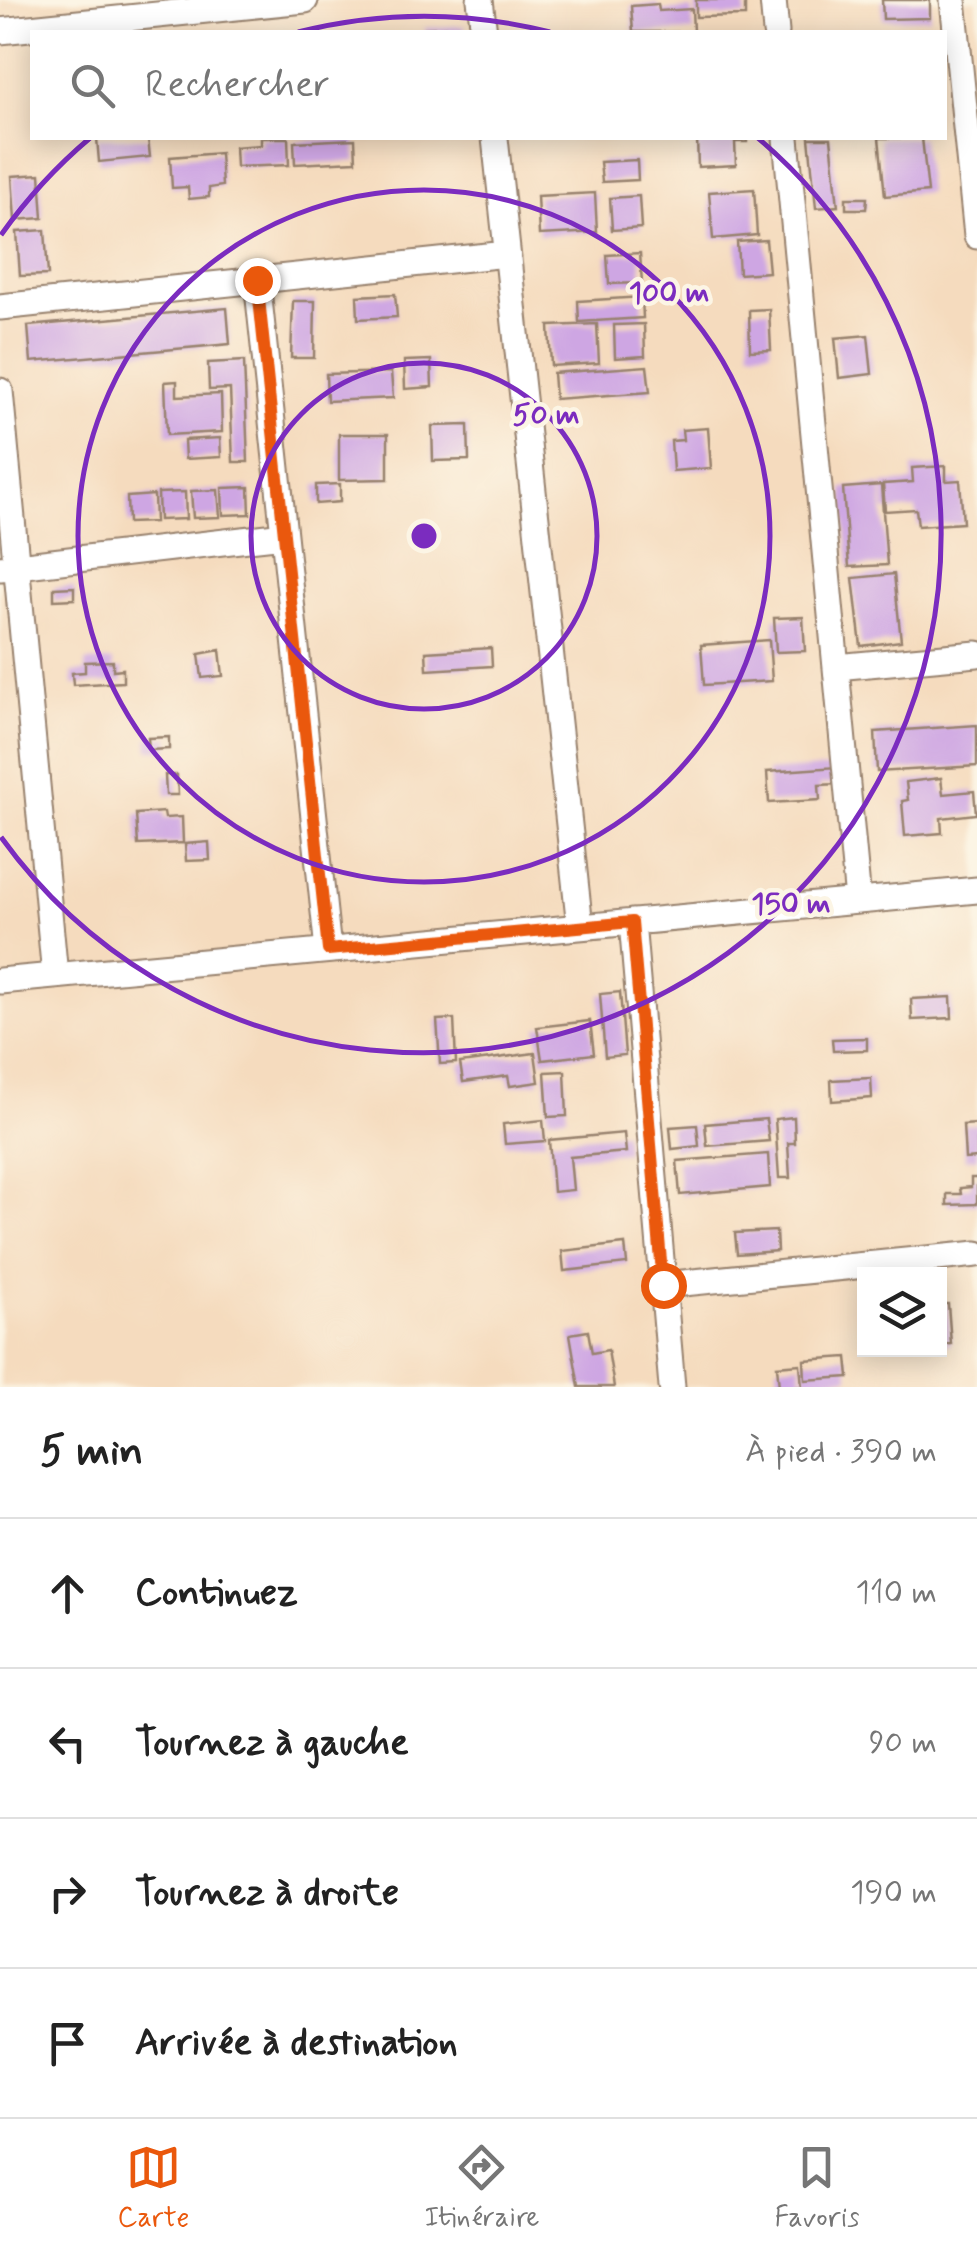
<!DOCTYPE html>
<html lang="fr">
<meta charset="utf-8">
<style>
body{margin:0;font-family:Mynerve,sans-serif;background:#f2f2f2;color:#222}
.controls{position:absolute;right:30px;bottom:30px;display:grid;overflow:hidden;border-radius:0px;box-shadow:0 5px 25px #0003}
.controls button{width:90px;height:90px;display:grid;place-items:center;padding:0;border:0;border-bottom:2px solid #e0e0e0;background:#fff;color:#222;font:50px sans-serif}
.stop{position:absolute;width:30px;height:30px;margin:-22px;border:8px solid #ea580c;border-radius:50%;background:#fff}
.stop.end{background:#ea580c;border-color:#fff;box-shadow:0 2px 10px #0008}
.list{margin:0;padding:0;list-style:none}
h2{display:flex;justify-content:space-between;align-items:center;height:130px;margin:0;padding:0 40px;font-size:42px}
h2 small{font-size:32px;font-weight:400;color:#767676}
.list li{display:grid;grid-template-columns:65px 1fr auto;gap:30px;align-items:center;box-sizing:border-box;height:150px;padding:0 40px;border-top:2px solid #e0e0e0}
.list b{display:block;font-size:38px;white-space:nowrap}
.list em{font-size:32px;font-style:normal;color:#767676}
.icon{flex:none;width:55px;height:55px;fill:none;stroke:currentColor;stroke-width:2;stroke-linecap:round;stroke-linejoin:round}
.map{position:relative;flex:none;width:977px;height:1387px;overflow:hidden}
.search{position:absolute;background:#fff;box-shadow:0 5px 25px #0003;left:30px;right:30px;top:30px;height:110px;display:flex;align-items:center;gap:25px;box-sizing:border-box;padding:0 35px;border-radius:0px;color:#767676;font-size:38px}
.sheet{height:730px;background:#fff}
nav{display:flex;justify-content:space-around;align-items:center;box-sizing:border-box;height:140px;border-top:2px solid #e0e0e0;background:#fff;font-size:28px;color:#767676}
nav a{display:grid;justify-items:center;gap:5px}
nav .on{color:#ea580c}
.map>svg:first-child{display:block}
.building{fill:#cea6e3}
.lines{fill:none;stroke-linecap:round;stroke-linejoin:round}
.street-casing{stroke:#98826e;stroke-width:29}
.street{stroke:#fff;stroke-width:25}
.route{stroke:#ea580c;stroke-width:12}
.ring{fill:none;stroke:#7b2cbf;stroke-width:5}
.centre{fill:#7b2cbf;stroke:#fcf5e5;stroke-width:5}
.ring-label{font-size:30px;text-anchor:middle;font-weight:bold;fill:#7b2cbf;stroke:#fcf5e5;stroke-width:9;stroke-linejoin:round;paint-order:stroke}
</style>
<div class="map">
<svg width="977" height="1387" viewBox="0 0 977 1387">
<rect width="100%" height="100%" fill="#fcf5e5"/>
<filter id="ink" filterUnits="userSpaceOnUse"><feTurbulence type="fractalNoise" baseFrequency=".01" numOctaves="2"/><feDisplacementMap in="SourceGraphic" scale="20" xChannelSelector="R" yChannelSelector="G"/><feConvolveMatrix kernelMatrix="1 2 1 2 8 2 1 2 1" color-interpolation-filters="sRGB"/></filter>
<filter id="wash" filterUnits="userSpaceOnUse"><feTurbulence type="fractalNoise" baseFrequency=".0048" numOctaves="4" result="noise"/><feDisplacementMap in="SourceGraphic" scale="40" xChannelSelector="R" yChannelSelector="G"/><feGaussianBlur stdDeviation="2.25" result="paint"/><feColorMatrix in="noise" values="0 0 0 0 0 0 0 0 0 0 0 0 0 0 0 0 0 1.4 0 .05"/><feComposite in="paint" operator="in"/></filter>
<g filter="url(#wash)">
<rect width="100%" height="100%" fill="#f5dbbe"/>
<g id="blocks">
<path class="building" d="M 696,0 L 745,0 L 745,16 L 696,17 Z
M 882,0 L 930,0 L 930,18 L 883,19 Z
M 658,4 L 659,11 L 692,9 L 693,32 L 633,32 L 631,6 Z
M 464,26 L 464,32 L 425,32 L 425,28 Z
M 97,138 L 148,138 L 150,157 L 99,162 Z
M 261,138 L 288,138 L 289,165 L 236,167 L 235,147 L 261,145 Z
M 697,138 L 747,138 L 747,142 L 735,142 L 736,165 L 698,167 Z
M 809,138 L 831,138 L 838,206 L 816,208 Z
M 879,138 L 922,138 L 928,192 L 885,196 Z
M 355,139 L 356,161 L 295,164 L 294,142 Z
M 220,153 L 222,186 L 209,188 L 209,197 L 189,199 L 188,187 L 172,188 L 170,157 Z
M 637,160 L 638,180 L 602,182 L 600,162 Z
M 40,174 L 43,218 L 15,220 L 12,176 Z
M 754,189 L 757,235 L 713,239 L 709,192 Z
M 595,193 L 597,232 L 539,235 L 537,196 Z
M 639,196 L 641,228 L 612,230 L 610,198 Z
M 846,198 L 867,198 L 866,209 L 846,209 Z
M 45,230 L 48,275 L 20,276 L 17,232 Z
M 766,240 L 769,272 L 739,274 L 737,242 Z
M 640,253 L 642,283 L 609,284 L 607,255 Z
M 395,294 L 397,317 L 358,319 L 357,296 Z
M 642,297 L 643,318 L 579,322 L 578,301 Z
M 293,301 L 315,301 L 314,358 L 291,358 Z
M 227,308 L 230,344 L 31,362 L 28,326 Z
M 769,309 L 771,350 L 750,351 L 749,310 Z
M 597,324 L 599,363 L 551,366 L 549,326 Z
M 644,324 L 645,356 L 615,358 L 614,325 Z
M 868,335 L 872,374 L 839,378 L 835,338 Z
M 431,360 L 432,387 L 405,389 L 404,361 Z
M 244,361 L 248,462 L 233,462 L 230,389 L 209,390 L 208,363 Z
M 647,366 L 650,392 L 555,399 L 553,373 Z
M 391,372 L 393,398 L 327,401 L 326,374 Z
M 177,381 L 177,396 L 221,394 L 222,432 L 167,435 L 165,382 Z
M 468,425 L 469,460 L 433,461 L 432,426 Z
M 708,428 L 711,468 L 673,471 L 671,441 L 683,440 L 682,430 Z
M 339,434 L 388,434 L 388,479 L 339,480 Z
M 220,438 L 221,457 L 185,459 L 184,440 Z
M 946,466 L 946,481 L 960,480 L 963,523 L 918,526 L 916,509 L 885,511 L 883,484 L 913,482 L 912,468 Z
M 340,484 L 340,502 L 316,504 L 316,485 Z
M 881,485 L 887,565 L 849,567 L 843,488 Z
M 249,487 L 250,514 L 223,515 L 222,488 Z
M 218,490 L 220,517 L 193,518 L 191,491 Z
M 185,492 L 186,519 L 159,520 L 158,493 Z
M 154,495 L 155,522 L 128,523 L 127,497 Z
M 894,574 L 901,641 L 861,646 L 853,578 Z
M 74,587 L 74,599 L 54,600 L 54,588 Z
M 803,617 L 805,651 L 776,652 L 774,618 Z
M 769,640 L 772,681 L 704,685 L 701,645 Z
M 491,648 L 492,666 L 427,670 L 426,652 Z
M 220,650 L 223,676 L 202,678 L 199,654 Z
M 113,661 L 113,670 L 123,669 L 123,682 L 73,685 L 72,673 L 85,672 L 85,662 Z
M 977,725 L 977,766 L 877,772 L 875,732 Z
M 169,737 L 169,749 L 149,750 L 148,738 Z
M 837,767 L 838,784 L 819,785 L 820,800 L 769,803 L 767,772 Z
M 165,775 L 177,775 L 178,795 L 166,795 Z
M 941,778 L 943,794 L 974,791 L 976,814 L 941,818 L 942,833 L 905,836 L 902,801 L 908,800 L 906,782 Z
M 164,812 L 165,818 L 182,817 L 183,843 L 138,845 L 136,814 Z
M 209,842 L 210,860 L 186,861 L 185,844 Z
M 620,992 L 625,1055 L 605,1057 L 600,994 Z
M 951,997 L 952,1018 L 912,1020 L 911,999 Z
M 454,1019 L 456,1063 L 440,1064 L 437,1020 Z
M 590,1021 L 594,1054 L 542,1060 L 537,1027 Z
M 867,1038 L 867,1050 L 833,1051 L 832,1039 Z
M 535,1053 L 539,1082 L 510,1086 L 508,1076 L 463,1082 L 460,1063 Z
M 565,1071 L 567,1116 L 548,1117 L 545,1072 Z
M 871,1078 L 872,1098 L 832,1101 L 831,1080 Z
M 794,1117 L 795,1143 L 788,1143 L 790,1178 L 779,1178 L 775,1119 Z
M 766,1119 L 769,1141 L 707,1146 L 705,1124 Z
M 543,1120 L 545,1141 L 505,1144 L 503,1124 Z
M 977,1124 L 977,1158 L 965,1159 L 963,1125 Z
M 697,1125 L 699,1146 L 672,1149 L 670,1127 Z
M 624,1133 L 626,1152 L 570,1157 L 573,1190 L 553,1192 L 549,1140 Z
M 768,1154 L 770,1187 L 680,1195 L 677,1161 Z
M 971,1178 L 977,1178 L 977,1204 L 947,1205 L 947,1194 L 961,1194 L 960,1188 L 971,1187 Z
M 776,1231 L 777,1251 L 737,1254 L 735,1233 Z
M 625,1244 L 627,1264 L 564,1271 L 562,1251 Z
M 940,1304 L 948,1304 L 951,1344 L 940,1345 Z
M 588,1331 L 592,1353 L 608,1350 L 614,1387 L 579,1387 L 570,1334 Z
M 847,1357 L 849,1377 L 805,1380 L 804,1360 Z
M 800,1364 L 802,1387 L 779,1387 L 777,1366 Z"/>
</g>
</g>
<g filter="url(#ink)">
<use href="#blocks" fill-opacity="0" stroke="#98826e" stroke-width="2.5"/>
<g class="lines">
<defs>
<path id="street" d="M 480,0 L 484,32
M 773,0 L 776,32
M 953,0 L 977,236
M 0,31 L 305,0
M 495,138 L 580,927
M 786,138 L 858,901
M 257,280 L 328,950
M 0,307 L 507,254
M 0,391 L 55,976
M 0,568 L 284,535
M 836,667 L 977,654
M 632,922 L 672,1387
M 0,981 L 977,890
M 663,1285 L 977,1254"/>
</defs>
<use href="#street" class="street-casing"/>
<use href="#street" class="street"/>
</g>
</g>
<g class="lines" filter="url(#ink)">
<path class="route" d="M 257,280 L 328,950 L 632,922 L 663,1285"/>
</g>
<g class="ring">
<circle cx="424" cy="536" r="173"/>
<circle cx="424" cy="536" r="346"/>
<path d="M1 235A519 519 0 0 1 90 138M298 32A519 519 0 0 1 550 32M758 138A519 519 0 1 1 1 837"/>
</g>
<circle cx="424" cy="536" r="15" class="centre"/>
<g class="ring-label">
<text x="669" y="302">100 m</text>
<text x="546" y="424">50 m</text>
<text x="791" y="913">150 m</text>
</g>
</svg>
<div class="controls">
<button><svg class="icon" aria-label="layers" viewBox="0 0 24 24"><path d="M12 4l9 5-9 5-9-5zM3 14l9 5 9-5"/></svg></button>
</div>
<div class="stop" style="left:663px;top:1285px"></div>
<div class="stop end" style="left:257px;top:280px"></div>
<div class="search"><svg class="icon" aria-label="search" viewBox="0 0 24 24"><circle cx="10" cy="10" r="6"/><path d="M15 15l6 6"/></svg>Rechercher</div>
</div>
<section class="sheet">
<h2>5 min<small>À pied · 390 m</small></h2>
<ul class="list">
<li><svg class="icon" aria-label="ahead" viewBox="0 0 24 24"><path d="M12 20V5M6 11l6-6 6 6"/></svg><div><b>Continuez</b></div><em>110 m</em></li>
<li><svg class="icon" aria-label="left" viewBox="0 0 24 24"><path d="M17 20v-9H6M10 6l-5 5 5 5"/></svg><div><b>Tournez à gauche</b></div><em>90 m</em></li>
<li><svg class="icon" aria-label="right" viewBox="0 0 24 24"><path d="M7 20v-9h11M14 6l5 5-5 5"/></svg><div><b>Tournez à droite</b></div><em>190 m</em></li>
<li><svg class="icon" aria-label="arrive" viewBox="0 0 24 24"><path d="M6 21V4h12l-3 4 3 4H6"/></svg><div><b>Arrivée à destination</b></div></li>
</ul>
</section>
<nav>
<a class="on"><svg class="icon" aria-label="map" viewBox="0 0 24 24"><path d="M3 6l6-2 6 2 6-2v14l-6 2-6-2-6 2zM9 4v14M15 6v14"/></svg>Carte</a>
<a><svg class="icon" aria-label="directions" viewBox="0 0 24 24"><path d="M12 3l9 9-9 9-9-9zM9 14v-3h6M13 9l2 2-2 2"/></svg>Itinéraire</a>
<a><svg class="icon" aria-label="saved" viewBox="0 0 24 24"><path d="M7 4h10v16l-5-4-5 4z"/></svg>Favoris</a>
</nav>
